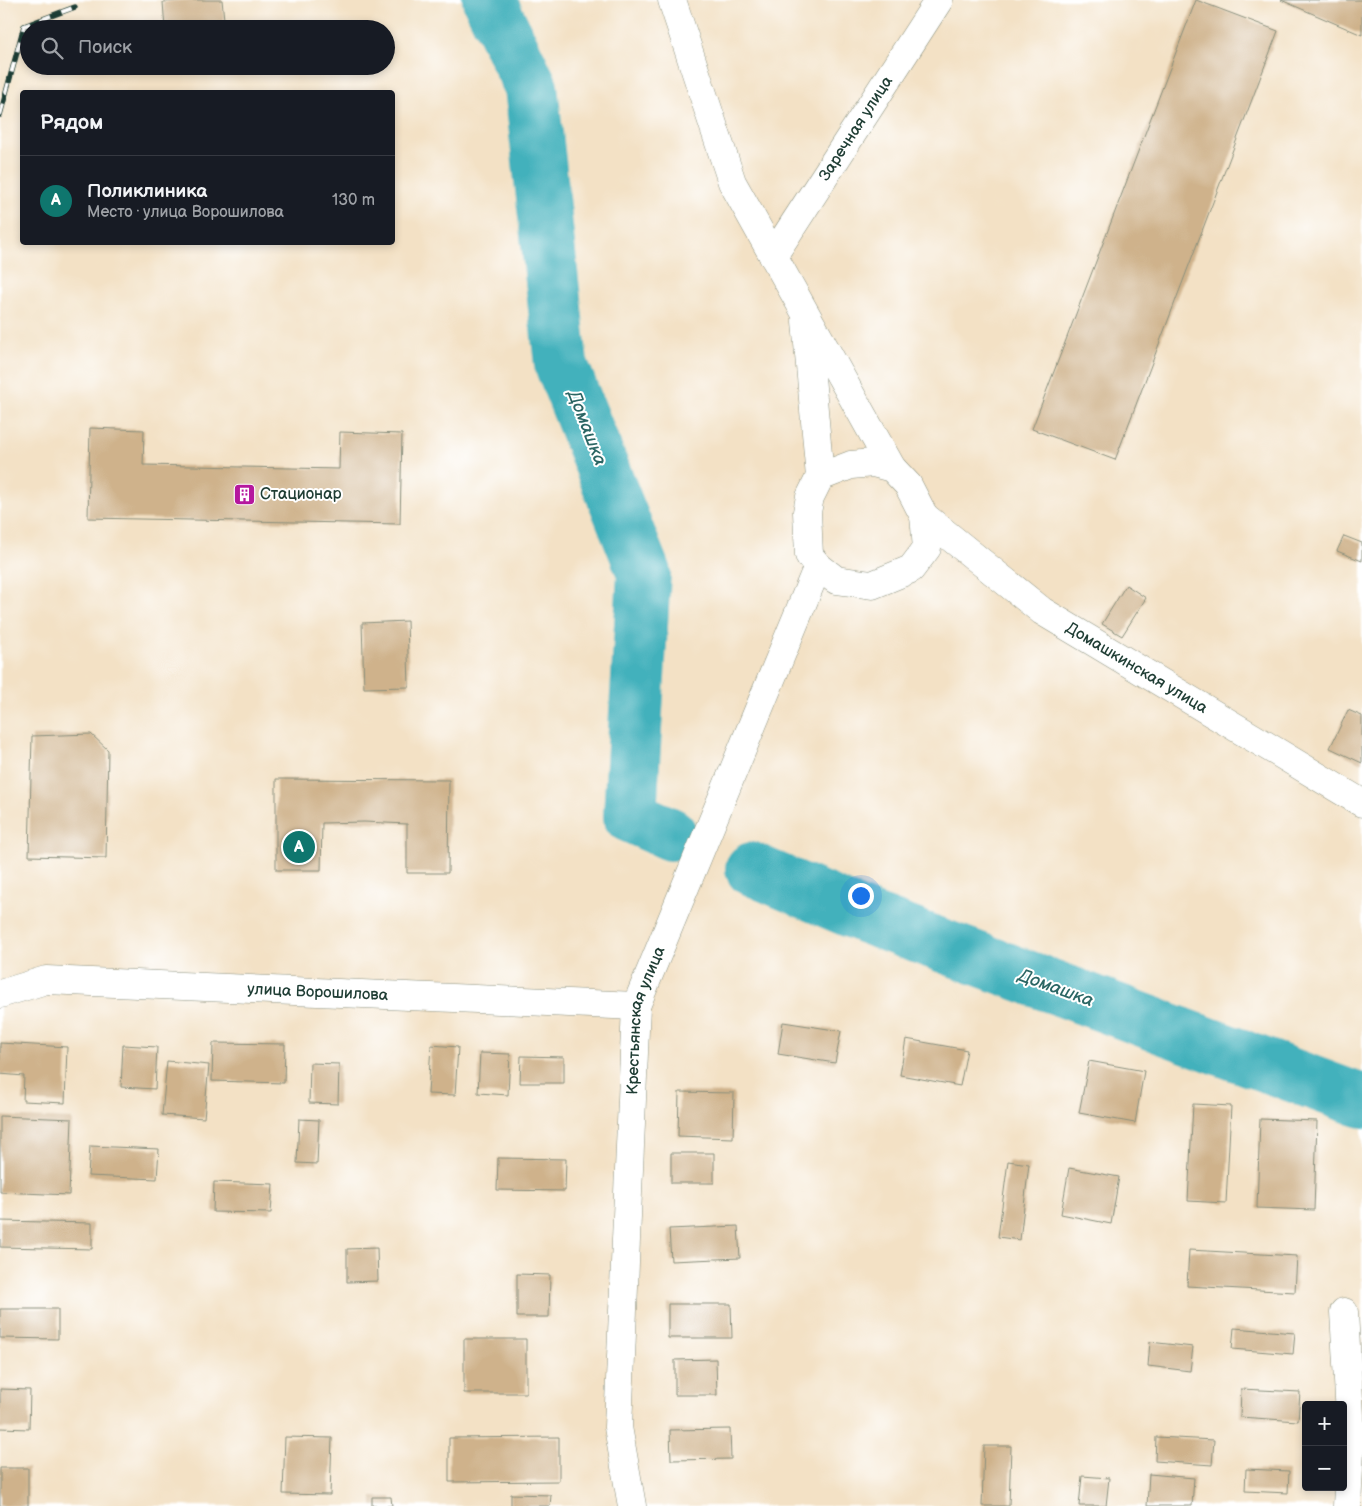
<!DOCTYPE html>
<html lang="ru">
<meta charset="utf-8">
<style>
body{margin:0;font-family:"Balsamiq Sans",sans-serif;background:#242831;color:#f1f3f6}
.controls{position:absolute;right:15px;bottom:15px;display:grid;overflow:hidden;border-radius:5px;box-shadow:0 2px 8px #0003}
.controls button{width:45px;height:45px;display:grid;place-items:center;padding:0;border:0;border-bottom:1px solid #363941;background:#171b24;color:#f1f3f6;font:25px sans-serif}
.you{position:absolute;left:860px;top:895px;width:18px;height:18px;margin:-12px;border:4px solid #fff;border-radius:50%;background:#1a73e8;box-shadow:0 0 0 8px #1a73e833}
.badge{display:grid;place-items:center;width:32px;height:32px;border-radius:50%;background:#0f766e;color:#fff;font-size:16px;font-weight:700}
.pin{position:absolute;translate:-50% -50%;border:2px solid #fff;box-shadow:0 1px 5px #0006}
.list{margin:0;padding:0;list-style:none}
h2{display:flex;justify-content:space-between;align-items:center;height:65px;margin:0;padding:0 20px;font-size:21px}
h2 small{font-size:16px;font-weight:400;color:#9ea1a6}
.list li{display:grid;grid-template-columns:32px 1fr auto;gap:15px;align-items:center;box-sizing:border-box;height:90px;padding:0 20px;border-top:1px solid #363941}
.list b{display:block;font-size:19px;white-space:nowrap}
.list p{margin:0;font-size:16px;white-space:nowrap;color:#9ea1a6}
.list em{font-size:16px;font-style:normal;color:#9ea1a6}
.icon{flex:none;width:28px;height:28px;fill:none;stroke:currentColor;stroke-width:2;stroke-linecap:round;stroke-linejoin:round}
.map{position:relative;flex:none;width:1362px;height:1506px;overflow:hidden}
.search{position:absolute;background:#171b24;box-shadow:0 2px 8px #0003;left:20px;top:20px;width:375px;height:55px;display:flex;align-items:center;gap:12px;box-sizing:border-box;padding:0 18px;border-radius:28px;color:#9ea1a6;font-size:19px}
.panel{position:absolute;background:#171b24;box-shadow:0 2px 8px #0003;left:20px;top:90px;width:375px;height:155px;border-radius:5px}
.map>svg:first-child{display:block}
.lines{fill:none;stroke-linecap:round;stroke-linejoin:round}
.river{stroke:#42b1bc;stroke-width:54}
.building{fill:#cfb28b}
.minor-casing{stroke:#898f7c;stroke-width:29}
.minor{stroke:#fff;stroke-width:28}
.rail-casing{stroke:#1f3d34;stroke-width:5.5}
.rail{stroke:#fff;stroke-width:4;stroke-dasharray:11;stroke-linecap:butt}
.labels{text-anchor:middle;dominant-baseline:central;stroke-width:4;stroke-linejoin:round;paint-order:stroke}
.street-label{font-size:16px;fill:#1f3d34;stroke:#fff}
.poi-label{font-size:16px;fill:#1f3d34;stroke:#fff;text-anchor:start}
.water-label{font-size:18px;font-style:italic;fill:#2b6664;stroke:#fff}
</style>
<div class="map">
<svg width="1362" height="1506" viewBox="0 0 1362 1506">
<rect width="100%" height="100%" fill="#fff"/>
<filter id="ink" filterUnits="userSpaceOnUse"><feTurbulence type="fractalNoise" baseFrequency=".02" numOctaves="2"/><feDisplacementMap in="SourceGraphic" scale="10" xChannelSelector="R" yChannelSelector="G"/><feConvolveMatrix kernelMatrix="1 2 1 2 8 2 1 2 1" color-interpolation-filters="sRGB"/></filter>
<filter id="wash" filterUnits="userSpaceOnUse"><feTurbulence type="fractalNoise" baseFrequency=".0096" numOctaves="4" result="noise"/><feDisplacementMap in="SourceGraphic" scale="20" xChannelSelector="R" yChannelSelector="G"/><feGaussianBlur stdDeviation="1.12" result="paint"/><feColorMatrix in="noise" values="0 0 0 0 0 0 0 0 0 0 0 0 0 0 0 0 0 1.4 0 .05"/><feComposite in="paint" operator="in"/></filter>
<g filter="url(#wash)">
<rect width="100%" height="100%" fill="#f3e1c5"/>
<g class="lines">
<path class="river" d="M 489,0 L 531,87 L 561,364 L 644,573 L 630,816 L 670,834
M 752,869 L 865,917 L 1362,1101"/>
</g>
<g id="blocks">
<path class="building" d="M 187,0 L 222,0 L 225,29 L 165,29 L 163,2 Z
M 1196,0 L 1278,31 L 1115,460 L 1032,429 Z
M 1281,0 L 1362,0 L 1362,35 Z
M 90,428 L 144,430 L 143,465 L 339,469 L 340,432 L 402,434 L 400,524 L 88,518 Z
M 1344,536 L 1362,543 L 1362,561 L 1337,551 Z
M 1126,585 L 1146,598 L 1122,636 L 1102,624 Z
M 407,621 L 409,687 L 364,688 L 362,623 Z
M 1348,710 L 1362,716 L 1362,763 L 1330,748 Z
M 91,734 L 108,750 L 106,858 L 29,856 L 32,736 Z
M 276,779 L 449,780 L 448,873 L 407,873 L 407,824 L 364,822 L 322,823 L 321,870 L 276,870 Z
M 783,1022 L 841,1031 L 835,1063 L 778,1054 Z
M 906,1039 L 967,1050 L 960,1086 L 900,1075 Z
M 0,1043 L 67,1047 L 65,1103 L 23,1101 L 24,1076 L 0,1074 Z
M 213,1043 L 285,1044 L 284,1083 L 212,1081 Z
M 123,1045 L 157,1047 L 155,1089 L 121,1087 Z
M 431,1045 L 458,1047 L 455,1095 L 428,1094 Z
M 480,1053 L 510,1054 L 508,1095 L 478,1093 Z
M 521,1056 L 564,1057 L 564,1083 L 520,1083 Z
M 167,1061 L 209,1065 L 204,1118 L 162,1115 Z
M 1089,1061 L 1144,1071 L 1135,1123 L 1079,1113 Z
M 310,1063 L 339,1064 L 338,1104 L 309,1103 Z
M 679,1092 L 734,1093 L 733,1138 L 678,1136 Z
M 1193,1104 L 1231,1106 L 1226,1203 L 1188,1201 Z
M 0,1116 L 72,1119 L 69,1195 L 0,1192 Z
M 299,1119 L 319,1120 L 317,1164 L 297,1163 Z
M 1260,1119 L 1317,1121 L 1314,1210 L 1257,1208 Z
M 90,1146 L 159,1149 L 157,1179 L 88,1176 Z
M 671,1153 L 714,1153 L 714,1183 L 671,1183 Z
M 498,1158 L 566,1159 L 565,1191 L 497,1190 Z
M 1008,1161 L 1029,1164 L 1020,1240 L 998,1237 Z
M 1069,1168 L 1119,1177 L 1111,1224 L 1061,1214 Z
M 214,1182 L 273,1184 L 271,1213 L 213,1212 Z
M 0,1221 L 92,1223 L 92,1249 L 0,1247 Z
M 738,1226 L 740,1258 L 671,1261 L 669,1229 Z
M 377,1248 L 378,1281 L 347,1282 L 347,1249 Z
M 1189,1250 L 1297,1256 L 1295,1292 L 1187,1286 Z
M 517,1274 L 550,1275 L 549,1317 L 517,1317 Z
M 668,1304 L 731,1304 L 732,1338 L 668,1338 Z
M 0,1309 L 58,1309 L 58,1339 L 0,1338 Z
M 1234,1328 L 1295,1333 L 1293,1354 L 1232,1349 Z
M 464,1339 L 526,1339 L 526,1393 L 464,1393 Z
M 1150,1342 L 1193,1347 L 1190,1371 L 1148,1366 Z
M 716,1359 L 717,1395 L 675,1395 L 675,1360 Z
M 0,1389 L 30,1390 L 29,1429 L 0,1428 Z
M 1241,1389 L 1300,1392 L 1298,1421 L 1240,1417 Z
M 730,1429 L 731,1459 L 671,1460 L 670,1430 Z
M 285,1437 L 332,1438 L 330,1495 L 283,1494 Z
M 559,1437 L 559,1481 L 449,1482 L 449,1438 Z
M 1156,1437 L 1214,1440 L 1212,1465 L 1155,1461 Z
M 984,1446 L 1011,1446 L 1009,1506 L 982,1506 Z
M 0,1468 L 28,1468 L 28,1506 L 0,1506 Z
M 1246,1469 L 1289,1471 L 1288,1493 L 1245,1491 Z
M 1149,1474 L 1194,1478 L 1192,1506 L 1147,1506 Z
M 1082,1476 L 1109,1478 L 1106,1506 L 1079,1506 Z
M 511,1494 L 551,1495 L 550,1506 L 511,1506 Z
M 372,1497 L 391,1497 L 392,1506 L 372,1506 Z"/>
</g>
</g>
<g filter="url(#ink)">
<use href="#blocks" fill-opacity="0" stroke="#898f7c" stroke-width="1"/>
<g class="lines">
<defs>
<g id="minor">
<path d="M 672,0 L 732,182 L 892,468"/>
<path id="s1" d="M 773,256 L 939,0"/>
<path d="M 806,321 L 820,477"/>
<path d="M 873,463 L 892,468 L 908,485 L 924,516 L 927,548 L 911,569 L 872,585 L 836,580 L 818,566 L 809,555 L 807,512 L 810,497 L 820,477 L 851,465 Z"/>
<path id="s2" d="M 924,516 L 1042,611 L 1362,803"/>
<path id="s3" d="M 0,994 L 46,980 L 636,1006"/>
<path d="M 1344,1312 L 1351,1432 L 1347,1506"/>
<path id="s4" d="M 632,1506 L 618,1427 L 636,1006 L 818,566"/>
</g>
</defs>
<use href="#minor" class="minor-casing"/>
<use href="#minor" class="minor"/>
<defs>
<path id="rail" d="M 0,115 L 24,26 L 75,7"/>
</defs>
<use href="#rail" class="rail-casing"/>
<use href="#rail" class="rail"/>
</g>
</g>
<defs>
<symbol id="building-square" viewBox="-11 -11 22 22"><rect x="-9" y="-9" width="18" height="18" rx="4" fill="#b5179e" stroke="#fff"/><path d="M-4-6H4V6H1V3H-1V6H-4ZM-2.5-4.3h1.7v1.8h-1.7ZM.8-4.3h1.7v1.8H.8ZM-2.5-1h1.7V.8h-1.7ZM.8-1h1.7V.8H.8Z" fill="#fff"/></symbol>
</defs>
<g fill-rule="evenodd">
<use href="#building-square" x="232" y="482" width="25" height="25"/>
</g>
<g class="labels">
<g class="street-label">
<text stroke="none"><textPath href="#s1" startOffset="152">Заречная улица</textPath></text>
<text stroke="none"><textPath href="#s2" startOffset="262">Домашкинская улица</textPath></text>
<text stroke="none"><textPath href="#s3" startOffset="320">улица Ворошилова</textPath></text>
<text stroke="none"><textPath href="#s4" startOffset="489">Крестьянская улица</textPath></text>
</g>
<g class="poi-label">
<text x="260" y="494">Стационар</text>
</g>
<g class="water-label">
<text transform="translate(587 428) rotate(69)">Домашка</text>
<text transform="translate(1056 988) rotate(20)">Домашка</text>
</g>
</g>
</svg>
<div class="controls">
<button>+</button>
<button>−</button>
</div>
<div class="you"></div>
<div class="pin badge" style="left:299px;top:847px">A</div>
<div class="search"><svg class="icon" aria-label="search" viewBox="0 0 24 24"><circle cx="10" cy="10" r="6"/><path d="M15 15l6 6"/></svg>Поиск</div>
<section class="panel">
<h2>Рядом<small></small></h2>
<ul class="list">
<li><span class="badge">A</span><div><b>Поликлиника</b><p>Место · улица Ворошилова</p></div><em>130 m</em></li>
</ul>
</section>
</div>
